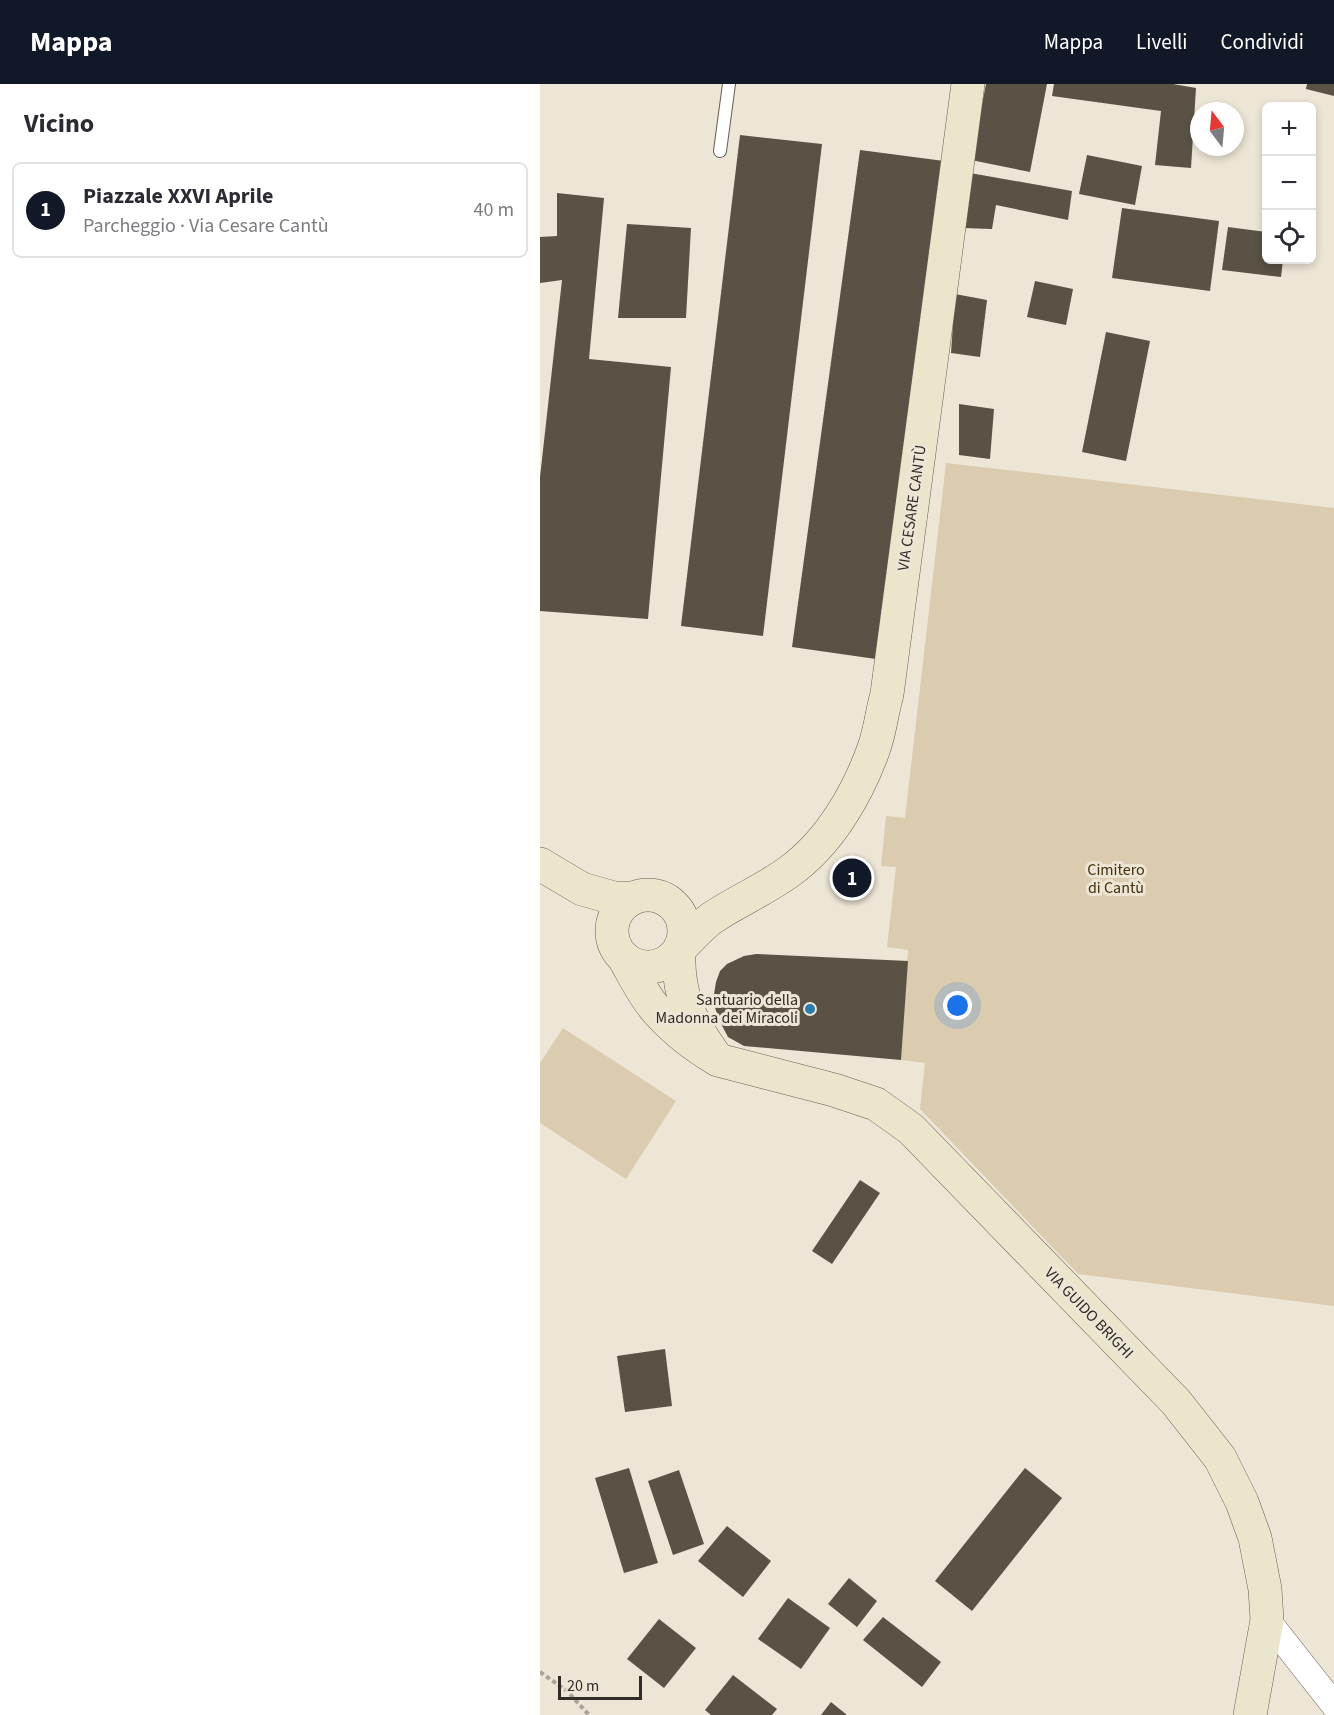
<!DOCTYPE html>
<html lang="it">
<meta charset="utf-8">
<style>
body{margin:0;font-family:"Source Sans 3",sans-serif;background:#f7f7f7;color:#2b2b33}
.controls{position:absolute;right:18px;top:18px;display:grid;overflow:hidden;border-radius:9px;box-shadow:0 3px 9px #0003}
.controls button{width:54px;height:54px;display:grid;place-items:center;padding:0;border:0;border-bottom:2px solid #e1e1e2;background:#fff;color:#2b2b33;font:30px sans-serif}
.compass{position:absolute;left:650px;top:18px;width:54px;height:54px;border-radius:50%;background:#fff;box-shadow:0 3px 9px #0003;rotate:344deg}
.scale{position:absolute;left:18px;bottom:15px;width:84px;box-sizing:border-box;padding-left:6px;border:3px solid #302c27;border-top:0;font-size:16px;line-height:21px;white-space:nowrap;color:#302c27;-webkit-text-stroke:4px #ede5d5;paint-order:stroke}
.you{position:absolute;left:418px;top:922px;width:21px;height:21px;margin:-15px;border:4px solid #fff;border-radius:50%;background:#1a73e8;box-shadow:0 0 0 9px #1a73e833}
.badge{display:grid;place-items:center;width:39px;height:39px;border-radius:50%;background:#111827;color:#fff;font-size:20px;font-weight:700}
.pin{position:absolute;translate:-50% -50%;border:3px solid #fff;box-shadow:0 2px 6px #0006}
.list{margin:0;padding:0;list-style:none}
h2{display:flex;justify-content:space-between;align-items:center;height:78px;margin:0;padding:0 24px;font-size:26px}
h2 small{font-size:20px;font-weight:400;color:#7c7c81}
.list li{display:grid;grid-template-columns:39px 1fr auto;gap:18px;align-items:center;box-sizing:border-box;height:96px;margin:0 12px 12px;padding:0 12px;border:2px solid #e1e1e2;border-radius:9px}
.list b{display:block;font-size:22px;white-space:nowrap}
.list p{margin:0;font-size:20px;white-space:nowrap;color:#7c7c81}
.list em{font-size:20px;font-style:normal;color:#7c7c81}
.icon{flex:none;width:33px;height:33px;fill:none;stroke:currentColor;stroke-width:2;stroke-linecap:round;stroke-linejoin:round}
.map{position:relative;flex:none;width:794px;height:1631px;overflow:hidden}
header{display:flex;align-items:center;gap:36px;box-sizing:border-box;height:84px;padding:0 30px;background:#111827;color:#fff}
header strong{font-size:28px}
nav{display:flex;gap:33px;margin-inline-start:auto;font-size:21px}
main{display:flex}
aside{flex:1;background:#fff}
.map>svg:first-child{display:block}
.green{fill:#dcccaf}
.building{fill:#595245}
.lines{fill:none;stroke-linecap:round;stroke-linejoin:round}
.lane-casing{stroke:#655e51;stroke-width:14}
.street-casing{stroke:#655e51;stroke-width:27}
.secondary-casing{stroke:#655e51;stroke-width:34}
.path{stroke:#aaa397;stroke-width:4;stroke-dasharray:4.5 3;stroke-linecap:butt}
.lane{stroke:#fff;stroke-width:12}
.street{stroke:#fff;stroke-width:26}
.secondary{stroke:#ebe5cc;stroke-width:33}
.poi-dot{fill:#2b7bac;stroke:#ede5d5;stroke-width:2}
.labels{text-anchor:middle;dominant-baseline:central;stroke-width:6;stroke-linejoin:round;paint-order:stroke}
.street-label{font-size:16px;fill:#302c27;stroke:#ede5d5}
.park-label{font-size:16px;fill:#41300c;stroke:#ede5d5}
.poi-label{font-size:16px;fill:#302c27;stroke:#ede5d5;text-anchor:end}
</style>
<header>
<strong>Mappa</strong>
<nav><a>Mappa</a><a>Livelli</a><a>Condividi</a></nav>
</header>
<main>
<aside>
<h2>Vicino<small></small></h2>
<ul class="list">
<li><span class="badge">1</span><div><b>Piazzale XXVI Aprile</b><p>Parcheggio · Via Cesare Cantù</p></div><em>40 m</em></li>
</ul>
</aside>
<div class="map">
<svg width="794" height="1631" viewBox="0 0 794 1631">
<rect width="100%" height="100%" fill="#ede5d5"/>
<path class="green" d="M 406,379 L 794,424 L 794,1222 L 538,1190 L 380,1025 L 385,979 L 361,976 L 368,866 L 347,863 L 356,783 L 341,782 L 346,732 L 365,734 Z
M 23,944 L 136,1017 L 86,1095 L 0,1039 L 0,979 Z"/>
<path class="building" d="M 446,0 L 507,0 L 490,88 L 431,76 Z
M 514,0 L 633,0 L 656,4 L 651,84 L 615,81 L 621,27 L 512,12 Z
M 767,0 L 794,0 L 794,12 L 766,5 Z
M 200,51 L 282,60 L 223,552 L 141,542 Z
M 320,66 L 404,77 L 336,575 L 252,563 Z
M 547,71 L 602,82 L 595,121 L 539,110 Z
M 430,89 L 532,107 L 528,136 L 456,121 L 452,145 L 423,144 Z
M 17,109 L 64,114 L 49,275 L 131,283 L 108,535 L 0,527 L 0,393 L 22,196 L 0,199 L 0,153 L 17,152 Z
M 582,124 L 679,137 L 670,207 L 572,194 Z
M 87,140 L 151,144 L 146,234 L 78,234 Z
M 688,143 L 726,148 L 726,176 L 743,176 L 741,193 L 682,186 Z
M 495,197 L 533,205 L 526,241 L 487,233 Z
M 415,210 L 447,216 L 440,273 L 411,269 Z
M 566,248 L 610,257 L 586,377 L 542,368 Z
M 419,320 L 454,325 L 450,375 L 419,371 Z
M 216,870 L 368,877 L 361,976 L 204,962 L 188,953 L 178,934 L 173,916 L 176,898 L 180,887 L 187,880 L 204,872 Z
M 320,1096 L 340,1109 L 292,1180 L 272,1167 Z
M 125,1265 L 132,1322 L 85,1328 L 77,1272 Z
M 89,1384 L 118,1479 L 84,1489 L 55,1394 Z
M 485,1384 L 522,1414 L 432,1527 L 395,1497 Z
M 139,1386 L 164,1460 L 133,1471 L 108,1397 Z
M 187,1442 L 231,1477 L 203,1513 L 158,1477 Z
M 309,1494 L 337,1517 L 317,1543 L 288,1520 Z
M 248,1514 L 290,1544 L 261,1585 L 218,1555 Z
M 343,1533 L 401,1578 L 382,1603 L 323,1556 Z
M 119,1535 L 156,1564 L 124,1604 L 87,1575 Z
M 193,1591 L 237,1625 L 232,1631 L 171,1631 L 165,1626 Z
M 291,1618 L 307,1631 L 281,1631 Z"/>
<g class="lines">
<defs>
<path id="lane" d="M 180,67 L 189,0"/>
<path id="street" d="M 727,1536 L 794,1621"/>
<path id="secondary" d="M 0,780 L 42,805 L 74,814 L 93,814
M72 847a36 36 0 1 1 72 0a36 36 0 1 1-72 0Z
M 85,876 C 95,893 104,913 118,928 C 135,947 156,963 178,976 L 294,1006 L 336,1020 L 371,1045 L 636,1318 L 680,1374 L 702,1418 L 715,1454 L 725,1505 L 727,1536 L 710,1631
M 178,976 C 151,939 137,912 139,866 C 150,854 160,843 172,834 C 197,817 226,805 250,787 C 290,758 318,709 334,664 C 340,647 342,628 347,610 L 428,0"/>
</defs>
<use href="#lane" class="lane-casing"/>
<use href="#street" class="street-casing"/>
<use href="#secondary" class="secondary-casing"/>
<path class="path" d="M 0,1588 L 27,1607 L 49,1631"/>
<use href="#lane" class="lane"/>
<use href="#street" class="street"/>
<use href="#secondary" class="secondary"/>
</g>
<circle class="poi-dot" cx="270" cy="925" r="6"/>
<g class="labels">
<g class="street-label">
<text transform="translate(372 424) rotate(-82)">VIA CESARE CANTÙ</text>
<text transform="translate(549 1229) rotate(46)">VIA GUIDO BRIGHI</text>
</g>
<g class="park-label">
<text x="576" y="786">Cimitero<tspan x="576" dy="18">di Cantù</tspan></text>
</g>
<g class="poi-label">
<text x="258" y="916">Santuario della<tspan x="258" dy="18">Madonna dei Miracoli</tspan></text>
</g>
</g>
</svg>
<div class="controls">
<button>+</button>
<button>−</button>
<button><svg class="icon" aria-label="locate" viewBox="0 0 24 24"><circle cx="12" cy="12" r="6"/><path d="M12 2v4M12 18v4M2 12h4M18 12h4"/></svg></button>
</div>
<svg class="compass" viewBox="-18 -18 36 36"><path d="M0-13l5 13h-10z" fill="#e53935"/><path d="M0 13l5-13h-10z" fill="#7c7c81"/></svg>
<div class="scale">20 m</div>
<div class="you"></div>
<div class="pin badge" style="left:312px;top:794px">1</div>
</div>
</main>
